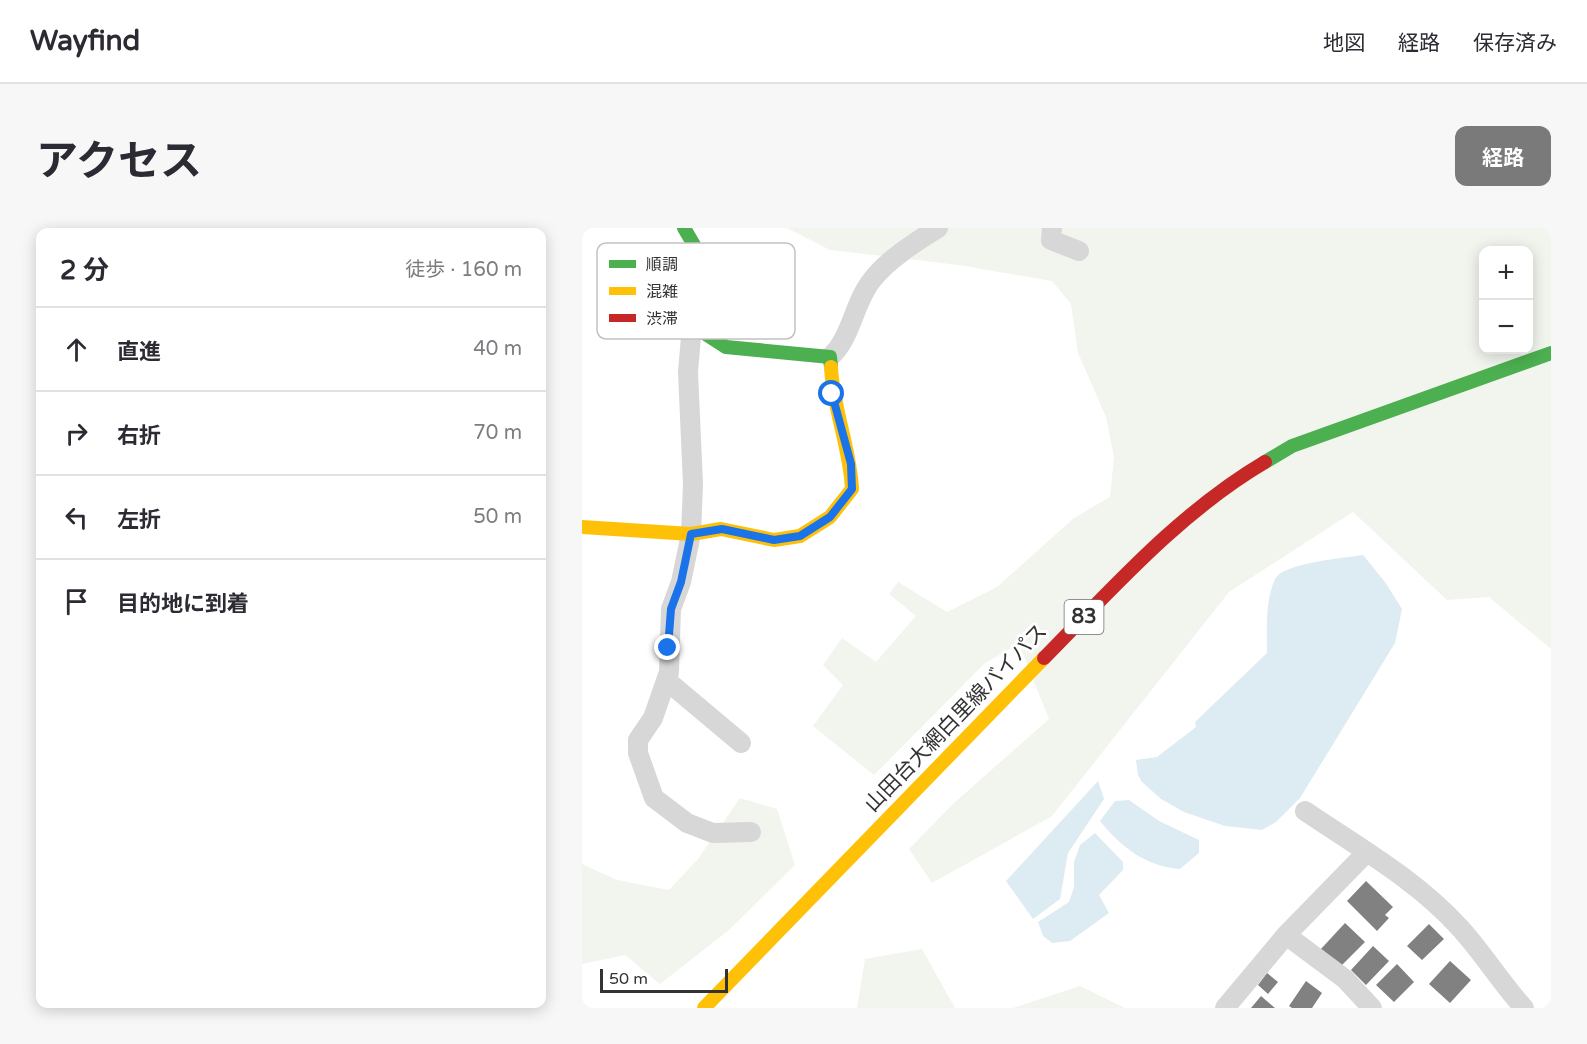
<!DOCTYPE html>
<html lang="ja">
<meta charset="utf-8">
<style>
body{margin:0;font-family:"Varela Round","Noto Sans JP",sans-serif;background:#f7f7f7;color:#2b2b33}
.controls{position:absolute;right:18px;top:18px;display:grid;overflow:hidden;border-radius:12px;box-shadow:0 3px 15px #0003}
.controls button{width:54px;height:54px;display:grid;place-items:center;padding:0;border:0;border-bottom:2px solid #e1e1e2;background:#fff;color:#2b2b33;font:30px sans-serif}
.scale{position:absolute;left:18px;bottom:15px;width:128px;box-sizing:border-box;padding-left:6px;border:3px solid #333;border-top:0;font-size:16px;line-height:21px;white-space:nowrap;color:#333;-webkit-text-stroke:4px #fff;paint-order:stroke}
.stop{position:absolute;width:18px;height:18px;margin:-14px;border:4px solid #1a73e8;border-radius:50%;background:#fff}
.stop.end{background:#1a73e8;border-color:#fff;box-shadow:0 2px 6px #0008}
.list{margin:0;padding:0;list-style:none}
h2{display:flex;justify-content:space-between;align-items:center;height:78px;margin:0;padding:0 24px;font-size:26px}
h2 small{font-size:20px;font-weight:400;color:#7c7c81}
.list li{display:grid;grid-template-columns:39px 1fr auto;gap:18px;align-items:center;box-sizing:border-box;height:84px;padding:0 24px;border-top:2px solid #e1e1e2}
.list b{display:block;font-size:22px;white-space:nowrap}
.list em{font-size:20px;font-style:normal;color:#7c7c81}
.icon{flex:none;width:33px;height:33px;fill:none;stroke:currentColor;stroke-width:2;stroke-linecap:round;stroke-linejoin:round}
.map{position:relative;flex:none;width:969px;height:780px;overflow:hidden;border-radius:12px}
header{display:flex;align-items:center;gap:36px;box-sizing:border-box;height:84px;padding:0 30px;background:#fff;border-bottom:2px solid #e1e1e2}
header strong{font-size:28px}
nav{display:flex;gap:33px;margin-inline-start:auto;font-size:21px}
.intro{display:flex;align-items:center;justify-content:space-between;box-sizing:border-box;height:144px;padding:0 36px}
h1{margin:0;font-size:42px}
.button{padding:15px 27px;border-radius:12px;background:#7a7a7a;color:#fff;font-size:21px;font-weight:700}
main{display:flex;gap:36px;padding:0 36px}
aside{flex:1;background:#fff;border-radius:12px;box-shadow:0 3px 15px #0003}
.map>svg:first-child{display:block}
.green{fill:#f1f5ed;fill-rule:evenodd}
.water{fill:#ddebf3}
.building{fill:#818181}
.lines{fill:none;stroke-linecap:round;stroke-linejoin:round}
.street{stroke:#d7d7d7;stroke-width:20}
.fast{stroke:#4caf50;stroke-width:14}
.slow{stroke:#ffc107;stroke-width:14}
.jam{stroke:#c62828;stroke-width:14}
.route{stroke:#1a73e8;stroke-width:8}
.labels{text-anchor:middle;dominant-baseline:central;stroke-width:6;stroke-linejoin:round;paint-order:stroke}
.shield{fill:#fff;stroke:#707070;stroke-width:1.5}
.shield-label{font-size:20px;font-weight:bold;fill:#333}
.street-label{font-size:21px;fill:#333;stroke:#fff}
.key{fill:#fff;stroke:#c2c2c2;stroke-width:1.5}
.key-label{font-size:16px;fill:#333}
</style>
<header>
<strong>Wayfind</strong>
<nav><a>地図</a><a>経路</a><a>保存済み</a></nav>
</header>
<div class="intro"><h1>アクセス</h1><a class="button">経路</a></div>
<main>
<aside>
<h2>2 分<small>徒歩 · 160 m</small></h2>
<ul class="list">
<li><svg class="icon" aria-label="ahead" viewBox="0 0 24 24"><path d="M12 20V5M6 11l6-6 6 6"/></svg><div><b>直進</b></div><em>40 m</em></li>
<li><svg class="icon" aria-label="right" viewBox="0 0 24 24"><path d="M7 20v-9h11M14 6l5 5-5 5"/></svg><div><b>右折</b></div><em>70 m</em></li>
<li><svg class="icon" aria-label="left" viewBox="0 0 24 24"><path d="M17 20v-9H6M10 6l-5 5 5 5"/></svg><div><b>左折</b></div><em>50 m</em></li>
<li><svg class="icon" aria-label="arrive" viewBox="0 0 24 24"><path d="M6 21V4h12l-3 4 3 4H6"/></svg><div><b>目的地に到着</b></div></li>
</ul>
</aside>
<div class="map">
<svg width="969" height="780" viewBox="0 0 969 780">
<rect width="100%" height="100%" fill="#fff"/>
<path class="green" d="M 205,0 L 969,0 L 969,421 L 907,369 L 865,372 L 771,284 L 647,364 L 470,588 L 350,655 L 327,621 L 371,576 L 467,491 L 437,416 L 403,435 L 292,547 L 231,498 L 261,457 L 241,437 L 260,410 L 294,434 L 334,388 L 307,366 L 316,354 L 365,384 L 415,359 L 492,290 L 528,269 L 532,229 L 524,189 L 496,125 L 489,76 L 470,53 L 377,37 L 248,22 ZM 902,22 L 946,22 L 946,122 L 902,122 Z
M 158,570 L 195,581 L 213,637 L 147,702 L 78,756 L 43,727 L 0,736 L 0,636 L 35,652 L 87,662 L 116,631 Z
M 340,721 L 373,780 L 275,780 L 283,731 Z
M 498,758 L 543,780 L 431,780 Z"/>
<path class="water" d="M 781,327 L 803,354 L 820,381 L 813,415 L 718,570 L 694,594 L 680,602 L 643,598 L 602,584 L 579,571 L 560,554 L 556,547 L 554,532 L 575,529 L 614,499 L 613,494 L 685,425 C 685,401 683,374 693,351 C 701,335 762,330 781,327 Z
M 516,553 L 522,571 L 486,625 L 478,671 L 451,691 L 424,653 Z
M 547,572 L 577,593 L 617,612 L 617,625 L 598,641 C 563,638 539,619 518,593 L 533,573 Z
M 513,605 L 541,634 L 541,642 L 517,667 L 527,685 L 488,713 L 470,715 L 461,708 L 456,694 L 487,674 L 492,659 L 492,634 L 498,617 Z"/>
<path class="building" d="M 784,653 L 811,679 L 803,687 L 807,690 L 795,703 L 765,673 Z
M 763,695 L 783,714 L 757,740 L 738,722 Z
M 847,696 L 862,711 L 840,732 L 825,718 Z
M 791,718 L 807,733 L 784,757 L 769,742 Z
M 868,733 L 889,752 L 868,775 L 847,756 Z
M 815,736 L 832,754 L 812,774 L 794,757 Z
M 685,745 L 696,754 L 686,766 L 676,757 Z
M 724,753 L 740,765 L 730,780 L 710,780 L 707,778 Z
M 679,768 L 693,780 L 669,780 Z"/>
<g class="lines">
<path class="street" d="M 470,0 L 469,12 L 497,23
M 110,97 L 106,144 L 111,256 L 109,306 L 99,354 L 89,381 L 87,444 L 71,490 L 56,512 L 56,525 L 72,570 L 105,595 L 131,605 L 169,604
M 248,129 C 269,111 272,74 290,52 C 305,32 335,13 356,0
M 84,452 L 159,515
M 723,583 C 776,619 835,652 878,700 C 901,725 919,755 942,780
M 704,707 L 763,751 L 790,780
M 643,780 L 704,707 L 784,625"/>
<path class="fast" d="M 102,0 L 112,17 L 110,97 L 144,119 L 248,129 L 249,139
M 683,234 L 710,218 L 969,125"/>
<path class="slow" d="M 0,299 L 109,306 L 139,301 L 192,312 L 218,308 L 248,289 L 270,261 C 268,219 251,181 249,139
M 122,780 L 462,430"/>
<path class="jam" d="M 462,430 C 531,360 598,284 683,234"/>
</g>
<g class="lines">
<path class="route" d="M 86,420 L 89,381 L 99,354 L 109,306 L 140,301 L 192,312 L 218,308 L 248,289 L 270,261 L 269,236 L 250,166"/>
</g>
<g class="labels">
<rect class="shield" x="482.5" y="372" width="39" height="34" rx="4.5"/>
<g class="shield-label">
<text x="502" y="389">83</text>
</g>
<g class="street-label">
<text transform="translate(374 490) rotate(-46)">山田台大網白里線バイパス</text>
</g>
</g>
<rect x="15" y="15" width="198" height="96" rx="9" class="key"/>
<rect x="27" y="32" width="27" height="8" fill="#4caf50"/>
<rect x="27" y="59" width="27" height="8" fill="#ffc107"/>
<rect x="27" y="86" width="27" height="8" fill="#c62828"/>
<g class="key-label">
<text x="64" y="42">順調</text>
<text x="64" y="69">混雑</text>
<text x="64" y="96">渋滞</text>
</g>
</svg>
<div class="controls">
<button>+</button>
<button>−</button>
</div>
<div class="scale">50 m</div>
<div class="stop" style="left:250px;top:166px"></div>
<div class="stop end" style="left:86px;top:420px"></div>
</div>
</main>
